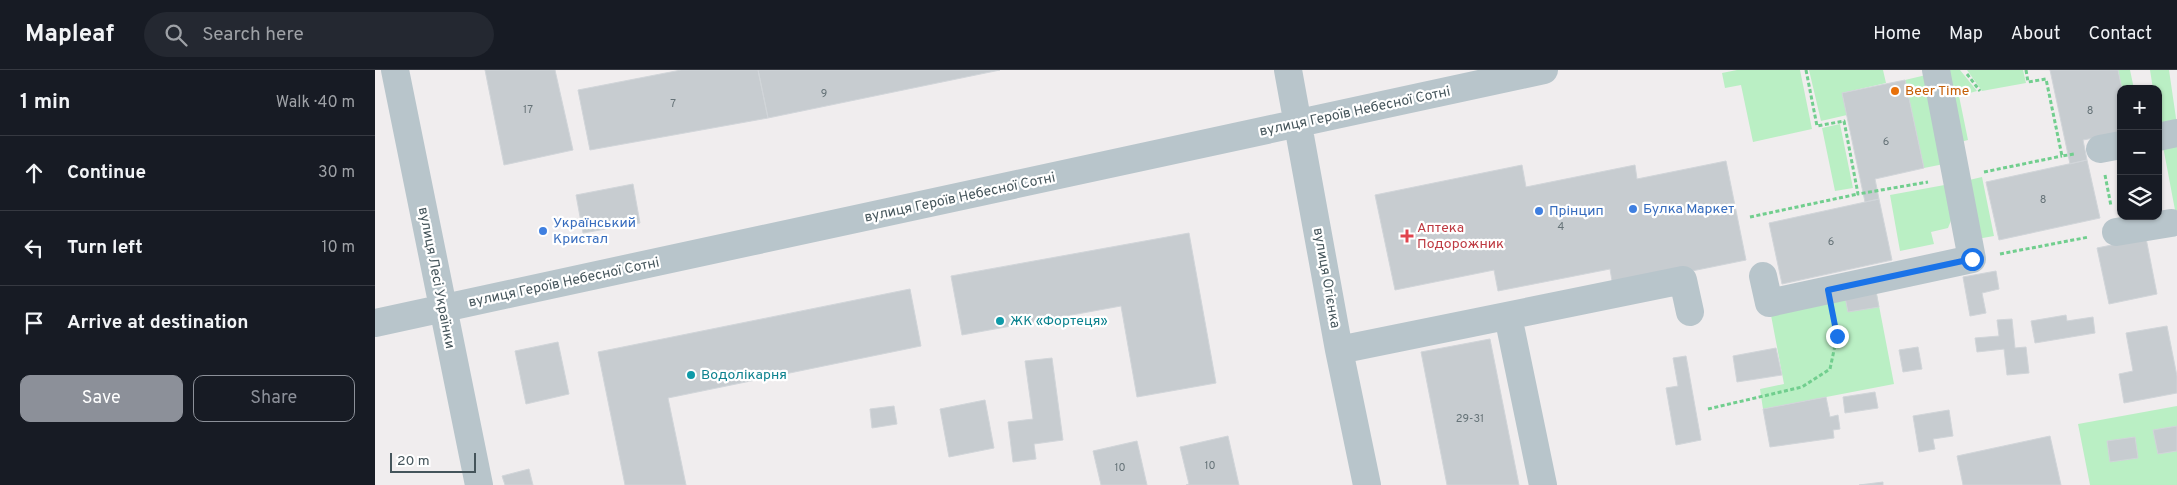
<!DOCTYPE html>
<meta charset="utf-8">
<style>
body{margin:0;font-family:Overpass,sans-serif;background:#242831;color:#f1f3f6}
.controls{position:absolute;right:15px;top:15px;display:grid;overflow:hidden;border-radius:10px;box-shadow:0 1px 4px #0004}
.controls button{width:45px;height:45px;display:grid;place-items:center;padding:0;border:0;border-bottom:1px solid #363941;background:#171b24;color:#f1f3f6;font:25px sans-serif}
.scale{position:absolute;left:15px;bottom:12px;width:86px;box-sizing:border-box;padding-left:5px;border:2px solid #45555b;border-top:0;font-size:14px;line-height:18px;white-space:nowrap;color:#45555b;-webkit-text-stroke:4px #fff;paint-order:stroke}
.stop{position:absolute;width:15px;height:15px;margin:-11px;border:4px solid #1a73e8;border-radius:50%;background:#fff}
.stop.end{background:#1a73e8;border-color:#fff;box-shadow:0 1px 5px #0008}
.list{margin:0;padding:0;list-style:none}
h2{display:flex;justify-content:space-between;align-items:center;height:65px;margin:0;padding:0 20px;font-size:21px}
h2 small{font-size:16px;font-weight:400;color:#9ea1a6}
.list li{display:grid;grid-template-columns:32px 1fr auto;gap:15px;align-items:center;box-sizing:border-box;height:75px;padding:0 20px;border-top:1px solid #363941}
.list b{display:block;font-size:19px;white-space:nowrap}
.list em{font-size:16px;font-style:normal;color:#9ea1a6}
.actions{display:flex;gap:10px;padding:15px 20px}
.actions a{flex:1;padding:11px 0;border:1px solid #8c9099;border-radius:10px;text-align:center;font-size:18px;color:#8c9099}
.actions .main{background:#8c9099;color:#fff}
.icon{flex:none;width:28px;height:28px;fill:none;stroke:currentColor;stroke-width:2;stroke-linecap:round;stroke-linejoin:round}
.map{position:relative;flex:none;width:1802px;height:415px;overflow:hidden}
header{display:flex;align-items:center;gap:30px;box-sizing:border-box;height:70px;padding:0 25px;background:#171b24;border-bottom:1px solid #363941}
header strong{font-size:24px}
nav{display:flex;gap:28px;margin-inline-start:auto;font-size:18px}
.search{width:350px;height:45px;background:#242831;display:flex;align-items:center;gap:12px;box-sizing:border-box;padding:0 18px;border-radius:28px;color:#9ea1a6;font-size:19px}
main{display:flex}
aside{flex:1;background:#171b24}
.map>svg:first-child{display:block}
.green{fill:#baefc4}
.building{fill:#c7ccd0;stroke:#d1d5d9}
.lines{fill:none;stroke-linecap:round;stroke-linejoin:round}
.path{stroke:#71ce8e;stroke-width:3;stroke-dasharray:4 2.5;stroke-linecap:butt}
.minor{stroke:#b8c5cb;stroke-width:28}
.route{stroke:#1a73e8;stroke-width:6}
.food-dot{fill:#e8710a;stroke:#fff;stroke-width:2}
.shop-dot{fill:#3f7fe0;stroke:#fff;stroke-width:2}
.health-dot{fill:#e0444e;stroke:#fff;stroke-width:2}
.culture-dot{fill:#0f9aa8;stroke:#fff;stroke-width:2}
.labels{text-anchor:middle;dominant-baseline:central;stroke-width:4.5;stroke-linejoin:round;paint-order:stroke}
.number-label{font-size:11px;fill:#667378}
.food-label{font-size:14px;fill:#c56008;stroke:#fff;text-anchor:start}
.street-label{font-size:14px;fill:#45555b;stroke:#fff}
.shop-label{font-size:14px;fill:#366cbe;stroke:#fff;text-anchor:start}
.health-label{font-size:14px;fill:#be3a42;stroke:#fff;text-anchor:start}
.culture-label{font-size:14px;fill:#0d838f;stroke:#fff;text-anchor:start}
</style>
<header>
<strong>Mapleaf</strong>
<div class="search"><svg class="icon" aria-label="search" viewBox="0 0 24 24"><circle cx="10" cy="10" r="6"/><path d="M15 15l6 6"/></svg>Search here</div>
<nav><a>Home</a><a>Map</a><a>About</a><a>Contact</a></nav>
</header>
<main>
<aside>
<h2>1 min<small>Walk · 40 m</small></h2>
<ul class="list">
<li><svg class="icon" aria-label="ahead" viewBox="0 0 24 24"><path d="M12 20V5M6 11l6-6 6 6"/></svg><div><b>Continue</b></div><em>30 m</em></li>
<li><svg class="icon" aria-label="left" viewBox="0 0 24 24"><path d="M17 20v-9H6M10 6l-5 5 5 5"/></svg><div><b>Turn left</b></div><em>10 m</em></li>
<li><svg class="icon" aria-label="arrive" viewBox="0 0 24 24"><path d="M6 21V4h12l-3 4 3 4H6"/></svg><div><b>Arrive at destination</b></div></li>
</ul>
<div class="actions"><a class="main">Save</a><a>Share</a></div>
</aside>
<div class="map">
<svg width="1802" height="415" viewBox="0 0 1802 415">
<rect width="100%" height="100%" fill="#f0edee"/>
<path class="green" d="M 1362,0 L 1425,0 L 1437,59 L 1378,72 L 1366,15 L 1350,18 L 1347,3 Z
M 1434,0 L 1508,0 L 1511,13 L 1467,23 L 1472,45 L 1446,51 Z
M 1563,0 L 1585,0 L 1602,21 L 1584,26 L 1593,70 L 1577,74 Z
M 1592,0 L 1648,0 L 1651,13 L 1607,21 Z
M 1743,0 L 1755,0 L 1759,19 L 1747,19 Z
M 1775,0 L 1794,0 L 1802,55 L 1785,57 L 1783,19 L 1778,19 Z
M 1551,5 L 1569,94 L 1549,98 L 1530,10 Z
M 1465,54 L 1478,118 L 1460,121 L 1447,58 Z
M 1802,68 L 1802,140 L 1800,140 L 1787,71 Z
M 1607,107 L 1619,166 L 1602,169 L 1590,111 Z
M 1575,114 L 1581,138 L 1573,158 L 1556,162 L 1559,174 L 1525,181 L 1515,125 Z
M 1501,220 L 1519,314 L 1388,339 L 1385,319 L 1409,314 L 1395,240 Z
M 1802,336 L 1802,415 L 1715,415 L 1703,354 Z"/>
<path class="building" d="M 110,0 L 180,0 L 198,80 L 129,95 Z
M 306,0 L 383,0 L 393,48 L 215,80 L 203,20 Z
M 383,0 L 625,0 L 393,48 Z
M 1675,0 L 1743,0 L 1747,19 L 1746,63 L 1708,70 L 1712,90 L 1695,94 Z
M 1530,10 L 1549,98 L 1500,109 L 1504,129 L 1490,132 L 1467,23 Z
M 1712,90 L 1725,148 L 1624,170 L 1611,112 Z
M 1351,91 L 1371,190 L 1238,217 L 1235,199 L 1123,221 L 1119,200 L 1020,220 L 1000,125 L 1147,95 L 1151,117 L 1260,95 L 1262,109 Z
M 258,114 L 265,153 L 208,163 L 201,125 Z
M 1504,129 L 1517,190 L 1407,214 L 1394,153 Z
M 814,163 L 841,313 L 762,327 L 746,236 L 587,265 L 576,206 Z
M 1771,168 L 1782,224 L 1734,234 L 1722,178 Z
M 1621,201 L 1624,219 L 1607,223 L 1611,243 L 1595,246 L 1588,207 Z
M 1500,216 L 1504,237 L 1473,242 L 1469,222 Z
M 535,219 L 546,276 L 293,328 L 311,415 L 250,415 L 223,282 Z
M 1691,245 L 1692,251 L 1718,247 L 1720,263 L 1660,273 L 1656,251 Z
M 1637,249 L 1640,278 L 1651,277 L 1654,303 L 1632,305 L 1629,279 L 1602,282 L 1600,268 L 1624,266 L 1622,250 Z
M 1792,256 L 1802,306 L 1802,323 L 1749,333 L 1744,304 L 1758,301 L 1751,263 Z
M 1115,269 L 1144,415 L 1072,415 L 1046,282 Z
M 183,272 L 194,324 L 151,334 L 140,281 Z
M 1543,277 L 1547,299 L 1528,302 L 1524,280 Z
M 1401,278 L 1407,305 L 1362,312 L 1358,286 Z
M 1311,286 L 1326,370 L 1301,375 L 1291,318 L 1303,316 L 1298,288 Z
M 677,288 L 688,370 L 659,374 L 661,389 L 638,392 L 633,352 L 658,349 L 650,291 Z
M 1500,322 L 1503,338 L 1470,343 L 1468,327 Z
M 1451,327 L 1455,347 L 1463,345 L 1465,359 L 1458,360 L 1459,368 L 1395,377 L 1388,339 Z
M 610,330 L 619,378 L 574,387 L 565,339 Z
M 519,336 L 522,354 L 497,358 L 495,339 Z
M 1574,340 L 1578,366 L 1558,369 L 1560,379 L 1544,382 L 1538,346 Z
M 1802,356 L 1802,381 L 1783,384 L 1778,360 Z
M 853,366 L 864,415 L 811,415 L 814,414 L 805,377 Z
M 1675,366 L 1686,415 L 1588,415 L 1582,386 Z
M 1760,367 L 1763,388 L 1735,392 L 1732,371 Z
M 762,371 L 772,415 L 726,415 L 718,381 Z
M 154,399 L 158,415 L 130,415 L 127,406 Z
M 1508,412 L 1508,415 L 1484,415 Z"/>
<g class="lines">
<path class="path" d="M 1431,0 L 1442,56 L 1469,51 L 1483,124 L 1553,112
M 1651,0 L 1653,12 L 1671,9 L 1687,86 L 1699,84
M 1592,4 L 1605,21
M 1609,102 L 1687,86
M 1730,105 L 1736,136
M 1375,147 L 1483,124
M 1625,184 L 1714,167
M 1333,339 L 1427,317 L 1455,299 L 1462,266 L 1459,248"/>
<path class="minor" d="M 20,0 L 104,415
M 913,0 L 964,280 L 992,415
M 1783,67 L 1802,63
M 1725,79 L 1746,75
M 1741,162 L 1796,153
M 1388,206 L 1394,233 L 1597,189 L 1561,0
M 1133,246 L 1168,415
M 0,253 L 1169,0
M 964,280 L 1308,210 L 1315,242"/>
</g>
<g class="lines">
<path class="route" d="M 1462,266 L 1453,220 L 1597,189"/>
</g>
<circle class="food-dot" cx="1520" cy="21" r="5"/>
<g class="shop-dot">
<circle cx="1258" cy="139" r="5"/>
<circle cx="1164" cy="141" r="5"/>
<circle cx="168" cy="161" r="5"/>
</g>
<path class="health-dot" d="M1029.5 158.5h5v5h5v5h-5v5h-5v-5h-5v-5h5z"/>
<g class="culture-dot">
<circle cx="625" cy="251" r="5"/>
<circle cx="316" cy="305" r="5"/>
</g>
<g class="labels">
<g class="number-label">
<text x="449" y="24">9</text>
<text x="298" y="34">7</text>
<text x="153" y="40">17</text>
<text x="1715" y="41">8</text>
<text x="1511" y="72">6</text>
<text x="1668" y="130">8</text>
<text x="1186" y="157">4</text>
<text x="1456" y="172">6</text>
<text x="1095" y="349">29-31</text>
<text x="835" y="396">10</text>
<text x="745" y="398">10</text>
</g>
<g class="food-label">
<text x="1530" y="21">Beer Time</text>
</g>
<g class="street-label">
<text transform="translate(980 42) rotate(-12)">вулиця Героїв Небесної Сотні</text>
<text transform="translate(585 128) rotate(-12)">вулиця Героїв Небесної Сотні</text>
<text transform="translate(61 208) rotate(79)">вулиця Лесі Українки</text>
<text transform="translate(951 208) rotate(80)">вулиця Огієнка</text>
<text transform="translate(189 213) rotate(-12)">вулиця Героїв Небесної Сотні</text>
</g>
<g class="shop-label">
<text x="1268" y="139">Булка Маркет</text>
<text x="1174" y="141">Прінцип</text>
<text x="178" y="153">Український<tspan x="178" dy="16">Кристал</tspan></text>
</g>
<g class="health-label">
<text x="1042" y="158">Аптека<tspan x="1042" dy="16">Подорожник</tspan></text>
</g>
<g class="culture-label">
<text x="635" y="251">ЖК «Фортеця»</text>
<text x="326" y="305">Водолікарня</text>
</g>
</g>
</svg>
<div class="controls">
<button>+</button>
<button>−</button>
<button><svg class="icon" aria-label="layers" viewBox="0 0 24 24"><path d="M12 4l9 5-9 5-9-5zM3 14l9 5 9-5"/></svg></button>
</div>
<div class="scale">20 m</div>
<div class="stop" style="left:1597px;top:189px"></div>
<div class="stop end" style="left:1462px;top:266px"></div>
</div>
</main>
